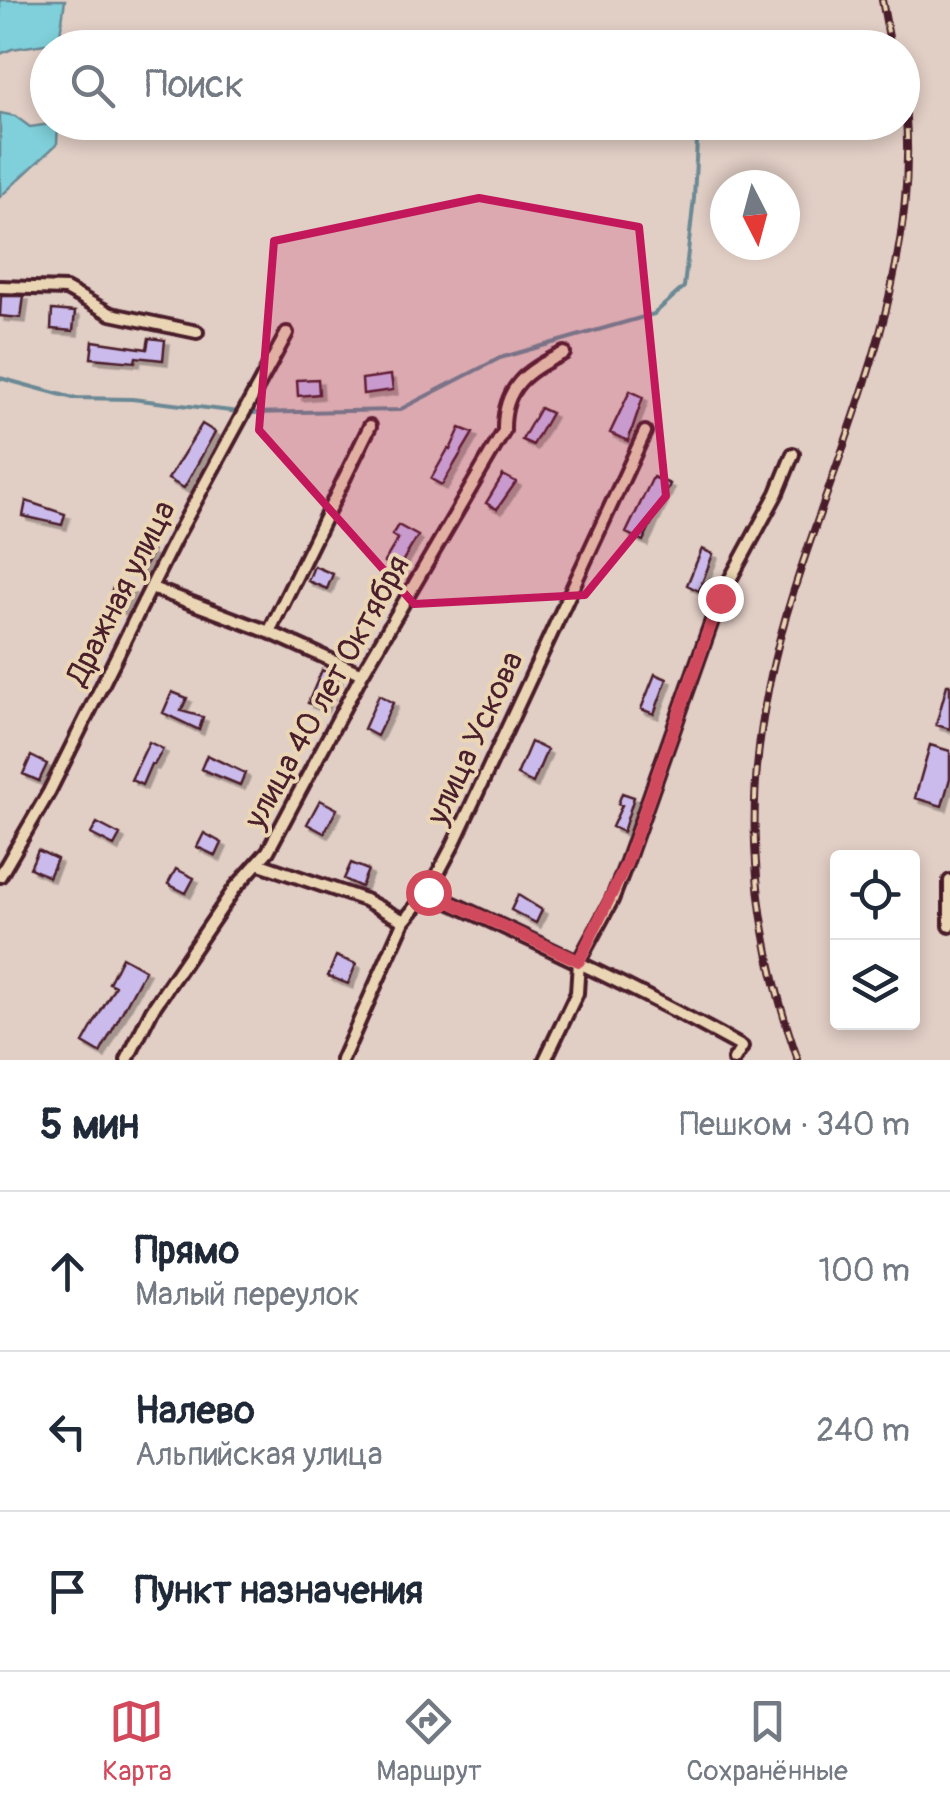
<!DOCTYPE html>
<html lang="ru">
<meta charset="utf-8">
<style>
body{margin:0;font-family:Pangolin,sans-serif;background:#f6f6f7;color:#1f2937}
.controls{position:absolute;right:30px;bottom:30px;display:grid;overflow:hidden;border-radius:10px;box-shadow:0 5px 15px #0003}
.controls button{width:90px;height:90px;display:grid;place-items:center;padding:0;border:0;border-bottom:2px solid #e0e1e3;background:#fff;color:#1f2937;font:50px sans-serif}
.compass{position:absolute;left:710px;top:170px;width:90px;height:90px;border-radius:50%;background:#fff;box-shadow:0 5px 15px #0003;rotate:174deg}
.stop{position:absolute;width:30px;height:30px;margin:-22px;border:8px solid #d1495b;border-radius:50%;background:#fff}
.stop.end{background:#d1495b;border-color:#fff;box-shadow:0 2px 10px #0008}
.list{margin:0;padding:0;list-style:none}
h2{display:flex;justify-content:space-between;align-items:center;height:130px;margin:0;padding:0 40px;font-size:42px}
h2 small{font-size:32px;font-weight:400;color:#747a83}
.list li{display:grid;grid-template-columns:65px 1fr auto;gap:30px;align-items:center;box-sizing:border-box;height:160px;padding:0 40px;border-top:2px solid #e0e1e3}
.list b{display:block;font-size:38px;white-space:nowrap}
.list p{margin:0;font-size:32px;white-space:nowrap;color:#747a83}
.list em{font-size:32px;font-style:normal;color:#747a83}
.icon{flex:none;width:55px;height:55px;fill:none;stroke:currentColor;stroke-width:2;stroke-linecap:round;stroke-linejoin:round}
.map{position:relative;flex:none;width:950px;height:1060px;overflow:hidden}
.search{position:absolute;background:#fff;box-shadow:0 5px 15px #0003;left:30px;right:30px;top:30px;height:110px;display:flex;align-items:center;gap:25px;box-sizing:border-box;padding:0 35px;border-radius:55px;color:#747a83;font-size:38px}
.sheet{height:610px;background:#fff}
nav{display:flex;justify-content:space-around;align-items:center;box-sizing:border-box;height:140px;border-top:2px solid #e0e1e3;background:#fff;font-size:28px;color:#747a83}
nav a{display:grid;justify-items:center;gap:5px}
nav .on{color:#d1495b}
.map>svg:first-child{display:block}
.water{fill:#7fd0da;stroke:#6a8994;stroke-width:2.5}
.lines{fill:none;stroke-linecap:round;stroke-linejoin:round}
.stream{stroke:#6a8994;stroke-width:4}
.building{fill:#cbbbec;stroke:#4a1f2b;stroke-width:2.5;filter:url(#shadow)}
.street-casing{stroke:#4a1f2b;stroke-width:18}
.street{stroke:#ead6b4;stroke-width:10}
.rail-casing{stroke:#4a1f2b;stroke-width:8}
.rail{stroke:#ead6b4;stroke-width:4;stroke-dasharray:11;stroke-linecap:butt}
.route{stroke:#d1495b;stroke-width:12}
.marked{fill:#c2185b;fill-opacity:0.2;stroke:#c2185b;stroke-width:8;stroke-linejoin:round}
.labels{text-anchor:middle;dominant-baseline:central;stroke-width:8;stroke-linejoin:round;paint-order:stroke}
.street-label{font-size:32px;fill:#4a1f2b;stroke:#ead6b4}
</style>
<div class="map">
<svg width="950" height="1060" viewBox="0 0 950 1060">
<defs>
<filter id="shadow"><feDropShadow dx="4.5" dy="4.5" stdDeviation="0" flood-color="#0004"/></filter>
</defs>
<rect width="100%" height="100%" fill="#e1cec5"/>
<filter id="ink" filterUnits="userSpaceOnUse"><feTurbulence type="fractalNoise" baseFrequency=".01" numOctaves="2"/><feDisplacementMap in="SourceGraphic" scale="20" xChannelSelector="R" yChannelSelector="G"/><feConvolveMatrix kernelMatrix="1 2 1 2 8 2 1 2 1" color-interpolation-filters="sRGB"/></filter>
<g filter="url(#ink)">
<path class="water" d="M 0,0 L 65,0 L 59,42 L 12,49 L 0,54 Z
M 0,113 L 15,116 L 30,127 L 58,123 L 57,144 L 0,197 Z"/>
<g class="lines">
<path class="stream" d="M 0,378 L 73,398 L 132,399 L 239,412
M 248,413 L 399,410 L 500,358 L 654,314 L 684,287 L 694,198 L 698,122"/>
</g>
<path class="building" d="M 1,296 L 24,296 L 21,318 L 0,316 Z
M 52,310 L 75,312 L 73,331 L 51,329 Z
M 149,338 L 165,340 L 163,360 L 136,357 L 135,362 L 91,358 L 93,341 L 147,349 Z
M 391,375 L 393,390 L 363,394 L 362,379 Z
M 318,379 L 319,394 L 298,396 L 297,380 Z
M 630,391 L 643,397 L 628,441 L 610,433 Z
M 540,408 L 551,413 L 533,445 L 522,440 Z
M 202,424 L 215,432 L 184,488 L 168,479 Z
M 460,428 L 473,433 L 442,485 L 431,479 L 448,449 L 450,450 Z
M 503,475 L 516,482 L 497,509 L 486,503 Z
M 653,477 L 670,484 L 643,541 L 626,533 Z
M 26,501 L 65,514 L 62,525 L 23,516 Z
M 398,525 L 418,536 L 397,570 L 384,562 L 398,539 L 392,535 Z
M 137,546 L 152,552 L 142,572 L 128,566 Z
M 702,549 L 713,554 L 699,591 L 687,585 Z
M 314,566 L 333,574 L 327,589 L 308,581 Z
M 119,585 L 131,590 L 122,611 L 106,605 L 113,588 L 117,589 Z
M 322,670 L 338,679 L 323,708 L 308,703 Z
M 655,674 L 667,679 L 654,714 L 641,709 Z
M 947,685 L 950,685 L 950,729 L 936,725 Z
M 172,692 L 187,698 L 181,711 L 203,717 L 199,730 L 163,713 Z
M 379,695 L 393,703 L 377,736 L 364,729 Z
M 149,742 L 163,749 L 154,765 L 151,764 L 142,785 L 131,780 Z
M 531,742 L 547,750 L 533,783 L 517,775 Z
M 930,745 L 950,751 L 950,778 L 942,806 L 915,798 Z
M 207,755 L 245,773 L 240,785 L 201,769 Z
M 31,756 L 47,764 L 39,781 L 23,774 Z
M 622,793 L 634,797 L 623,832 L 612,827 L 622,805 L 618,804 Z
M 320,800 L 337,809 L 324,833 L 307,824 Z
M 97,823 L 120,835 L 114,846 L 91,834 Z
M 204,833 L 222,843 L 216,856 L 197,847 Z
M 38,850 L 57,859 L 49,877 L 30,868 Z
M 351,863 L 368,870 L 361,887 L 344,879 Z
M 176,869 L 194,878 L 186,893 L 168,884 Z
M 518,895 L 542,910 L 536,923 L 511,910 Z
M 336,956 L 356,964 L 348,984 L 328,976 Z
M 122,957 L 145,970 L 100,1053 L 83,1043 L 115,986 L 109,983 Z"/>
<g class="lines">
<defs>
<path id="street" d="M 0,287 L 66,289 L 111,314 L 197,332
M 152,588 L 269,632 L 362,674
M 269,632 L 370,426
M 257,863 L 365,900 L 404,921
M 0,876 L 49,792 L 175,539 L 287,333
M 950,881 L 950,926
M 428,892 C 534,941 640,990 742,1047 L 734,1060
M 127,1060 L 152,1010 L 235,888 L 268,851 L 362,674 L 504,431 C 503,387 527,370 564,353
M 342,1060 L 404,921 L 428,892 L 453,845 L 645,432
M 545,1060 L 577,993 L 579,961 L 612,900 L 626,864 L 720,598 L 777,493 L 793,454"/>
</defs>
<use href="#street" class="street-casing"/>
<use href="#street" class="street"/>
<defs>
<path id="rail" d="M 882,0 L 891,48
M 798,1060 C 741,899 741,756 793,593 C 846,425 929,262 902,80"/>
</defs>
<use href="#rail" class="rail-casing"/>
<use href="#rail" class="rail"/>
</g>
</g>
<g class="lines" filter="url(#ink)">
<path class="route" d="M 428,892 L 579,961 L 626,864 L 720,598"/>
</g>
<path class="marked" d="M 479,198 L 639,227 L 666,496 L 585,595 L 414,604 L 259,430 L 274,241 Z"/>
<g class="labels">
<g class="street-label">
<text transform="translate(121 593) rotate(-63)">Дражная улица</text>
<text transform="translate(327 692) rotate(-61)">улица 40 лет Октября</text>
<text transform="translate(475 738) rotate(-65)">улица Ускова</text>
</g>
</g>
</svg>
<div class="controls">
<button><svg class="icon" aria-label="locate" viewBox="0 0 24 24"><circle cx="12" cy="12" r="6"/><path d="M12 2v4M12 18v4M2 12h4M18 12h4"/></svg></button>
<button><svg class="icon" aria-label="layers" viewBox="0 0 24 24"><path d="M12 4l9 5-9 5-9-5zM3 14l9 5 9-5"/></svg></button>
</div>
<svg class="compass" viewBox="-18 -18 36 36"><path d="M0-13l5 13h-10z" fill="#e53935"/><path d="M0 13l5-13h-10z" fill="#747a83"/></svg>
<div class="stop" style="left:428px;top:892px"></div>
<div class="stop end" style="left:720px;top:598px"></div>
<div class="search"><svg class="icon" aria-label="search" viewBox="0 0 24 24"><circle cx="10" cy="10" r="6"/><path d="M15 15l6 6"/></svg>Поиск</div>
</div>
<section class="sheet">
<h2>5 мин<small>Пешком · 340 m</small></h2>
<ul class="list">
<li><svg class="icon" aria-label="ahead" viewBox="0 0 24 24"><path d="M12 20V5M6 11l6-6 6 6"/></svg><div><b>Прямо</b><p>Малый переулок</p></div><em>100 m</em></li>
<li><svg class="icon" aria-label="left" viewBox="0 0 24 24"><path d="M17 20v-9H6M10 6l-5 5 5 5"/></svg><div><b>Налево</b><p>Альпийская улица</p></div><em>240 m</em></li>
<li><svg class="icon" aria-label="arrive" viewBox="0 0 24 24"><path d="M6 21V4h12l-3 4 3 4H6"/></svg><div><b>Пункт назначения</b></div></li>
</ul>
</section>
<nav>
<a class="on"><svg class="icon" aria-label="map" viewBox="0 0 24 24"><path d="M3 6l6-2 6 2 6-2v14l-6 2-6-2-6 2zM9 4v14M15 6v14"/></svg>Карта</a>
<a><svg class="icon" aria-label="directions" viewBox="0 0 24 24"><path d="M12 3l9 9-9 9-9-9zM9 14v-3h6M13 9l2 2-2 2"/></svg>Маршрут</a>
<a><svg class="icon" aria-label="saved" viewBox="0 0 24 24"><path d="M7 4h10v16l-5-4-5 4z"/></svg>Сохранённые</a>
</nav>
